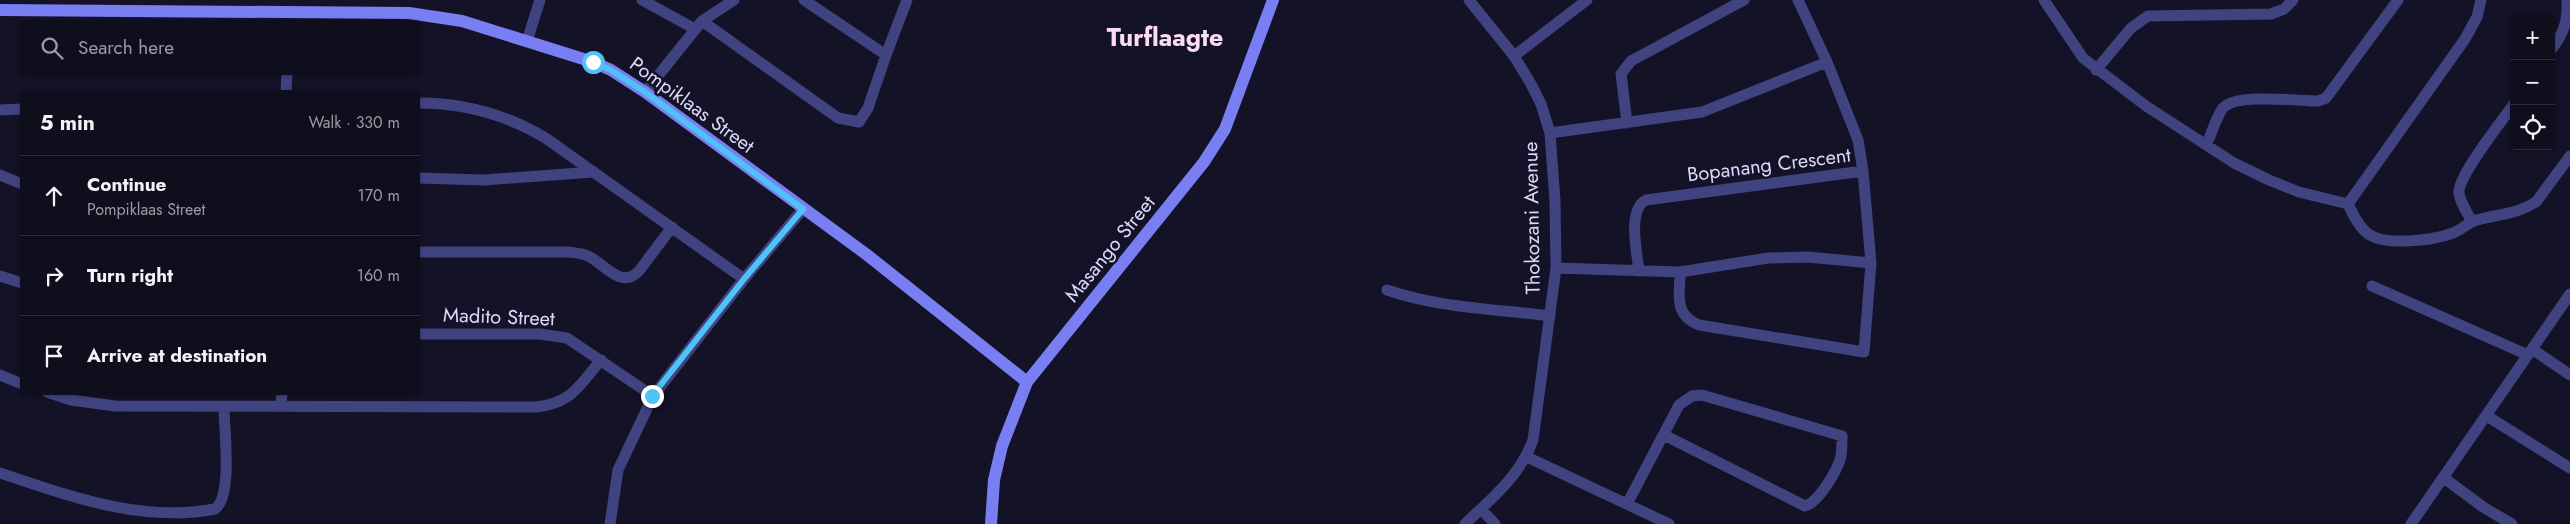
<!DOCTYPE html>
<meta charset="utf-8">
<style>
body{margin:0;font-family:Jost,sans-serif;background:#181725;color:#f1f3f6}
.controls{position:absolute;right:15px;top:15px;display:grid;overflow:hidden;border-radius:5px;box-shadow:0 1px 4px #0004}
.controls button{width:45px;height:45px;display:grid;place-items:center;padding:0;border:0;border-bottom:1px solid #2f2e3b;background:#0f0e1c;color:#f1f3f6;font:25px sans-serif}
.stop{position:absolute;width:15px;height:15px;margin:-11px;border:4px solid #4fc3f7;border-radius:50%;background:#fff}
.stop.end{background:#4fc3f7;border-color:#fff;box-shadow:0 1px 5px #0008}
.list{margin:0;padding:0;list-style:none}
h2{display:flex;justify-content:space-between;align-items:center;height:65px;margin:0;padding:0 20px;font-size:21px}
h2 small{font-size:16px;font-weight:400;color:#9b9ca3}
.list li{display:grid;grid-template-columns:32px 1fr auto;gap:15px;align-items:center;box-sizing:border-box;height:80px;padding:0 20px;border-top:1px solid #2f2e3b}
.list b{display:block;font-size:19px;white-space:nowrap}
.list p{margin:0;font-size:16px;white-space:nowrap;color:#9b9ca3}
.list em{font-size:16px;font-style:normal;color:#9b9ca3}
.icon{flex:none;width:28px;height:28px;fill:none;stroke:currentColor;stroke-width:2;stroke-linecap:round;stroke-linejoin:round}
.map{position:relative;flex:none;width:2570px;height:524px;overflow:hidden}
.search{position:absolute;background:#0f0e1c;box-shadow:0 1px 4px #0004;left:20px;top:20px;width:400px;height:55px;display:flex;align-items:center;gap:12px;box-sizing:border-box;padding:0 18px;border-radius:5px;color:#9b9ca3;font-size:19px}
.panel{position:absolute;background:#0f0e1c;box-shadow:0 1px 4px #0004;left:20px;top:90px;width:400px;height:305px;border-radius:5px}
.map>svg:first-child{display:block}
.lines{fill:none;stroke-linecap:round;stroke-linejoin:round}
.street{stroke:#414381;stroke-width:11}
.secondary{stroke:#7a7ef3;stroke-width:12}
.route{stroke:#4fc3f7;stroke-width:6}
.labels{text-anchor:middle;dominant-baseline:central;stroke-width:5;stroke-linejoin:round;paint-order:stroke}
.street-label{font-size:20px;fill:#dcdafc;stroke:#141226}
.district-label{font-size:25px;font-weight:bold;fill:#fcdcf2;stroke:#141226}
</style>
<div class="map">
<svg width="2570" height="524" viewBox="0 0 2570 524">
<rect width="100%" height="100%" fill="#141226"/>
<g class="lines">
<path class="street" d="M 642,0 L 695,29
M 804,0 L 886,55
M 2044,0 L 2083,58 L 2146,106 L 2234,163 L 2269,180 L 2299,192 L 2348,204
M 702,21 L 838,118 L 859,122 L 868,108 L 886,55 L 907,0
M 527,41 L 540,0
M 2551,50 C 2564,33 2568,21 2567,0
M 1514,56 L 1587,0
M 2096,70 L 2131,28 L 2148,16 L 2271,14 L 2284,9 L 2293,0
M 286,92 L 287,72
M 645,92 L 702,21 L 734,0
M 418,103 C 463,103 508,115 547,139 L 744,279
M 0,110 L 22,109
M 1627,123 L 1621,74 L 1631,61 L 1744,0
M 1550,133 L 1702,112 L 1827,62
M 2207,143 C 2212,133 2216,117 2223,108 C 2237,93 2297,101 2318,101 L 2326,98 L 2398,0
M 0,175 L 22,184
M 418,178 L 484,180 L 594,172
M 2348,204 C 2353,214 2358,226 2367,233 C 2384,247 2434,240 2453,233 C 2461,230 2466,224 2474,221 C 2495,214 2516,215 2536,202 L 2570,156
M 2348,204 L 2465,39 L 2477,17 L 2481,0
M 2472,222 C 2468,213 2458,200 2459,190 C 2462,171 2501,122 2514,104
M 418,252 L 568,252 C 575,253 582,253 588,256 C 605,264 621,290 639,271 L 672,227
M 1556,268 L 1680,272 L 1768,258 L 1808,257 L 1871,263
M 1639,271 C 1637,252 1627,210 1646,200 L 1863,171
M 1680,272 C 1680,296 1673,314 1699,325 L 1864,352 L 1871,263 L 1863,171 L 1858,140 L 1827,62 L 1798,0
M 0,276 L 22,283
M 2372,286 L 2528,355
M 1387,290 C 1439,308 1496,309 1550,316
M 418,334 L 540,334 L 567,338 L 653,396
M 2532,349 L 2570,375
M 0,375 L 22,384
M 47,392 L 71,400 L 115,406 L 536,407 C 572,403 579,386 601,360
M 281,406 L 282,392
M 2487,416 L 2570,468
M 1527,457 L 1669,524
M 0,473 C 69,496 141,523 215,509 C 233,496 224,429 224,407
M 2444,478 L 2483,507 L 2512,524
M 1627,504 L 1679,405 L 1692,396 L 1702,395 L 1842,436 C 1842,442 1842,449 1841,456 C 1838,470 1818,503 1805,506 L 1664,435
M 1481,509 L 1495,524
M 610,524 L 618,470 L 653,396 L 744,279 L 803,209
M 1465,524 C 1492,498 1520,476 1533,440 L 1556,268 L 1555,201 L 1550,133 L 1541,104 L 1531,84 L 1514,56 L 1469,0
M 2411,524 L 2570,294"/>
<path class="secondary" d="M 0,10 L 409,13 L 462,21 L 593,62 L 611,70 L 645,92 L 866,254 L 1027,382
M 991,524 L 994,480 L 1002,446 L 1027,382 L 1204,162 L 1225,129 L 1273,0"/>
</g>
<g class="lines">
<path class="route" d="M 593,62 L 611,70 L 645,92 L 803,209 L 744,279 L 652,396"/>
</g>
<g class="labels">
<g class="street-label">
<text transform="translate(692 105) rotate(36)">Pompiklaas Street</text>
<text transform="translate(1769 165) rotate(-7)">Bopanang Crescent</text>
<text transform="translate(1532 218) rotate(-91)">Thokozani Avenue</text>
<text transform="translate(1110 249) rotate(-51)">Masango Street</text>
<text transform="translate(499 317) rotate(2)">Madito Street</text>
</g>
<g class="district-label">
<text x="1165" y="37">Turflaagte</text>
</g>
</g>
</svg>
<div class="controls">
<button>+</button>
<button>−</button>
<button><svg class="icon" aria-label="locate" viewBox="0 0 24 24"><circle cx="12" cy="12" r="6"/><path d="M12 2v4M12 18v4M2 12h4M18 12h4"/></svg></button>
</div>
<div class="stop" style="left:593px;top:62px"></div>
<div class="stop end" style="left:652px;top:396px"></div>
<div class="search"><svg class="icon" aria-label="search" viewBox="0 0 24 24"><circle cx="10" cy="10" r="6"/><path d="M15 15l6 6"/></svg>Search here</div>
<section class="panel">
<h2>5 min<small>Walk · 330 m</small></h2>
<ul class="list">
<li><svg class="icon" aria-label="ahead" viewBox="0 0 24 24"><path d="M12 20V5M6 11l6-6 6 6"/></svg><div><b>Continue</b><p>Pompiklaas Street</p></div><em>170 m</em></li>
<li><svg class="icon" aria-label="right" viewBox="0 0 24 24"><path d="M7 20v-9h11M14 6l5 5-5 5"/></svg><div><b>Turn right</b></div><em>160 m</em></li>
<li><svg class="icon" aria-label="arrive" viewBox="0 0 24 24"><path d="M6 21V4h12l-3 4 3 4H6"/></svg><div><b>Arrive at destination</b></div></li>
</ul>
</section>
</div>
